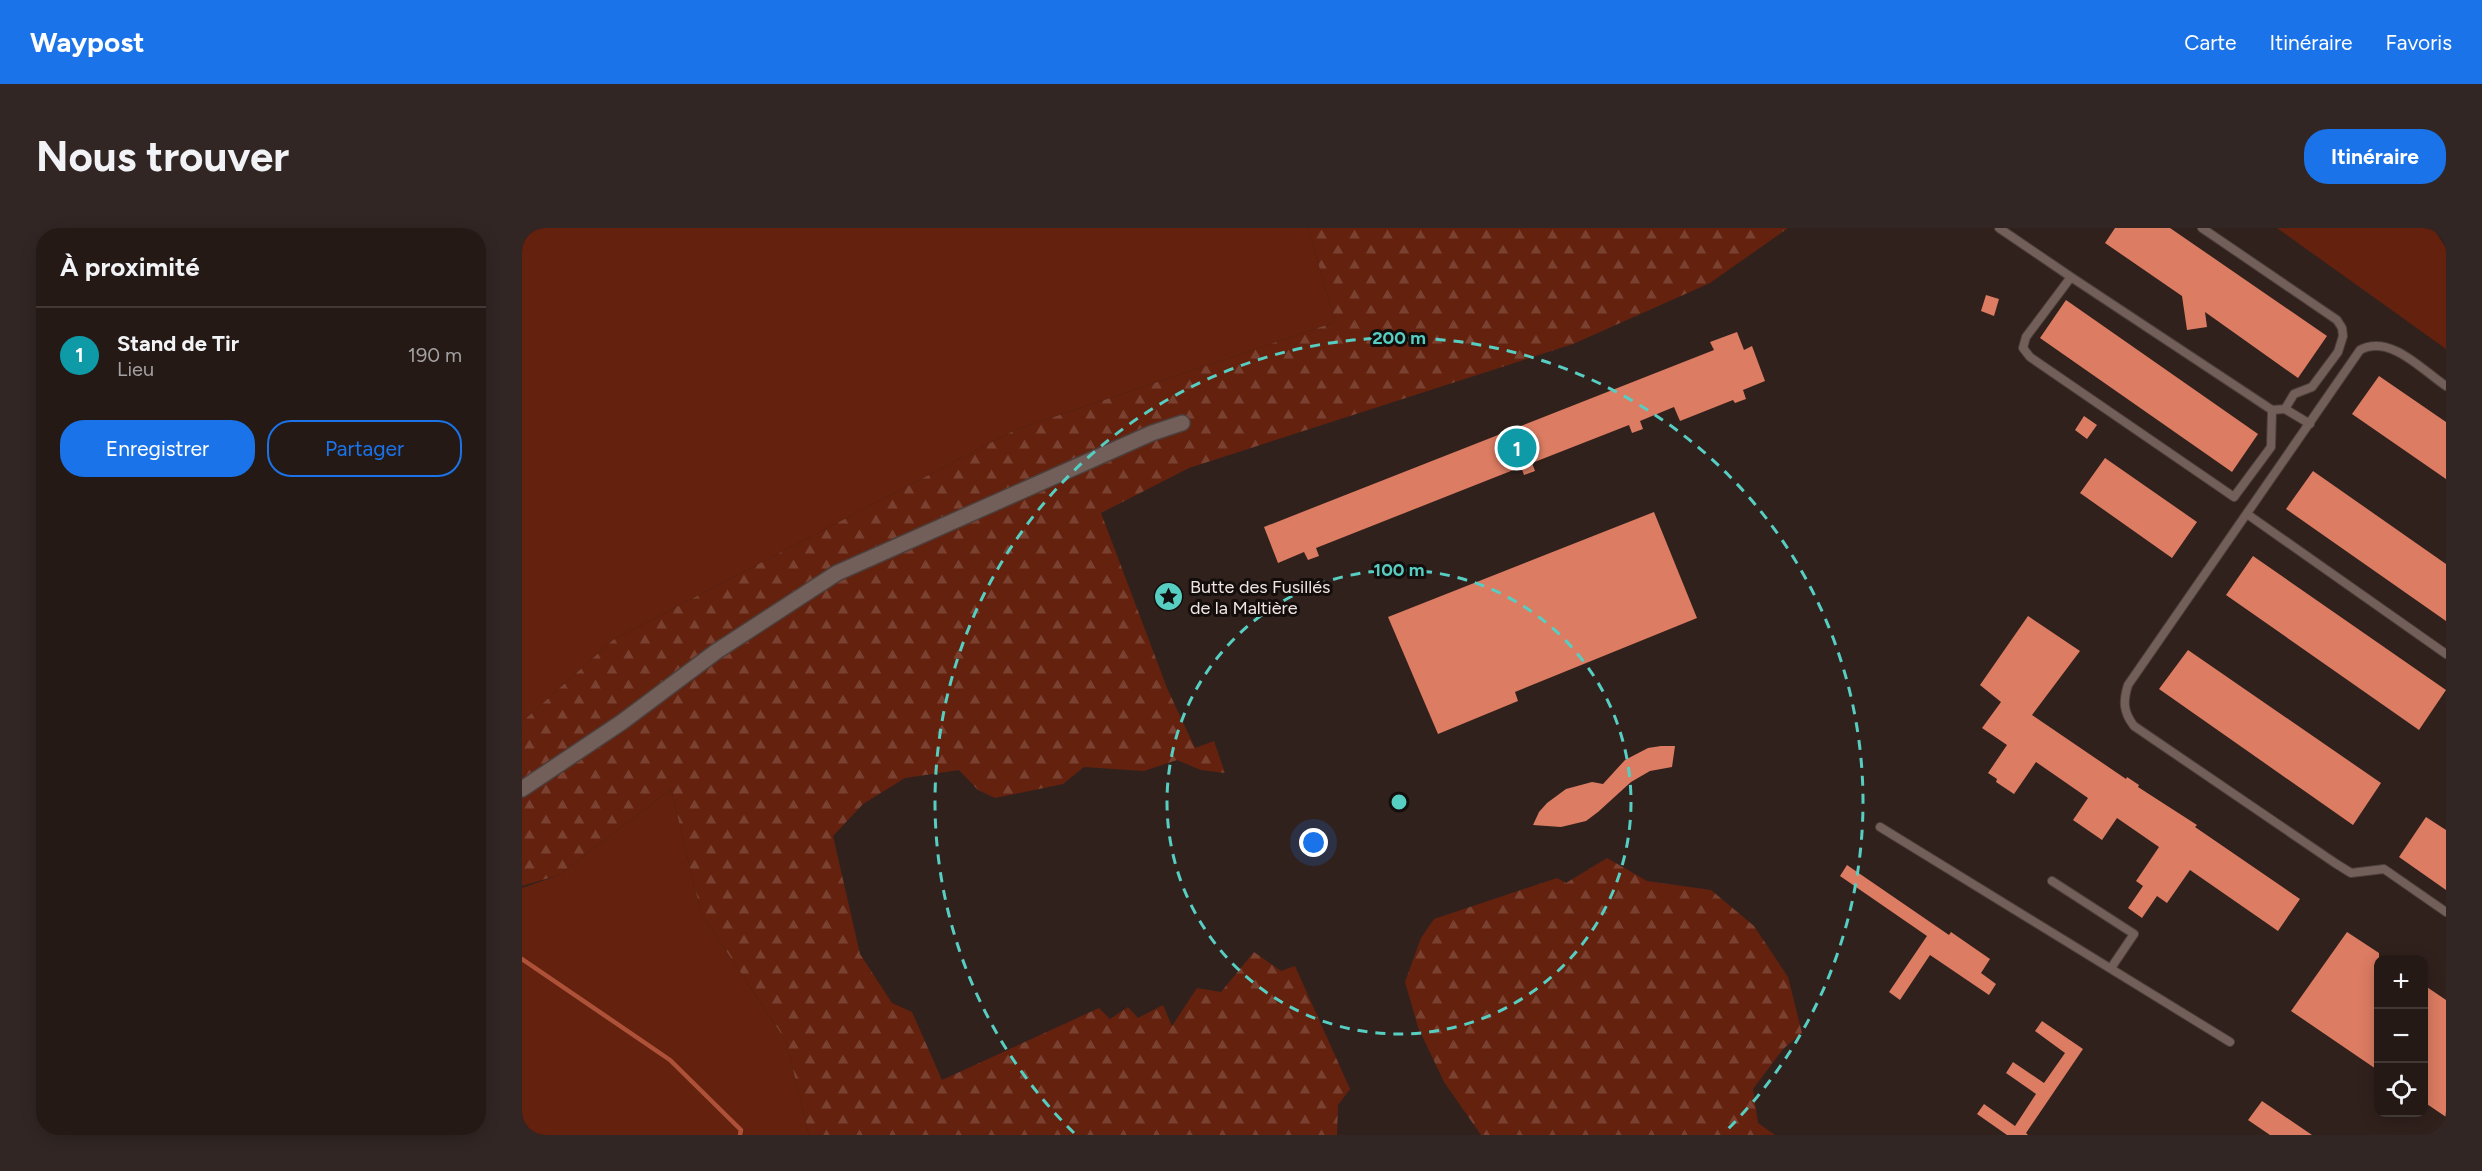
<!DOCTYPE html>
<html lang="fr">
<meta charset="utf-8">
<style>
body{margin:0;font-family:Figtree,sans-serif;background:#312623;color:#f1f3f6}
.controls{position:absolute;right:18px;bottom:18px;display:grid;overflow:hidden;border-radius:12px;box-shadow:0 3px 15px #0003}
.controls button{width:54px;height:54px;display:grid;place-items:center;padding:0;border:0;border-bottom:2px solid #423835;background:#251916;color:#f1f3f6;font:30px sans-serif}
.you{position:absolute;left:792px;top:615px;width:21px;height:21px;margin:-15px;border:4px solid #fff;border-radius:50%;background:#1a73e8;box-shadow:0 0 0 9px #1a73e833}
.badge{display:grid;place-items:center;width:39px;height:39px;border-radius:50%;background:#1a73e8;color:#fff;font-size:20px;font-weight:700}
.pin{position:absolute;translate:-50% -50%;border:3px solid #fff;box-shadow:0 2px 6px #0006}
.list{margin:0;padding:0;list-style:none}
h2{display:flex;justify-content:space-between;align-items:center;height:78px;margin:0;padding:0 24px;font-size:26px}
h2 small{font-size:20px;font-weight:400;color:#a3a0a1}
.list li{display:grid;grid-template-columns:39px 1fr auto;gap:18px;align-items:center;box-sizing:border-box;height:96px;padding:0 24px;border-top:2px solid #423835}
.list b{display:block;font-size:22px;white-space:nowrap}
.list p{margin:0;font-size:20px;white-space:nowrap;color:#a3a0a1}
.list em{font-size:20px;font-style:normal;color:#a3a0a1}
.actions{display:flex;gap:12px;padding:18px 24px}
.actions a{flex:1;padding:14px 0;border:2px solid #1a73e8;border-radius:24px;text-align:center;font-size:21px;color:#1a73e8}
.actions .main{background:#1a73e8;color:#fff}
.icon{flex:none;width:33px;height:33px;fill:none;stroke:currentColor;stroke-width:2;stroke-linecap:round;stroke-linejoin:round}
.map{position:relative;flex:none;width:1924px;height:907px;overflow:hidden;border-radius:24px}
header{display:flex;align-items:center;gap:36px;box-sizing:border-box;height:84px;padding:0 30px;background:#1a73e8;color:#fff}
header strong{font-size:28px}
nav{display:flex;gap:33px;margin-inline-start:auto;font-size:21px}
.intro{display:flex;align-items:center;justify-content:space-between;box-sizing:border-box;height:144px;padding:0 36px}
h1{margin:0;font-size:42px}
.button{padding:15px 27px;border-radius:24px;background:#1a73e8;color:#fff;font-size:21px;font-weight:700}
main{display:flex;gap:36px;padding:0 36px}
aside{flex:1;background:#251916;border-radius:24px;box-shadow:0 3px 15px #0003}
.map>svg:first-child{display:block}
.grass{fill:#63210e}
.forest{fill:url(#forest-firs)}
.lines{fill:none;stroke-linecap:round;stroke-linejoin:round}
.stream{stroke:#ad5239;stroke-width:4.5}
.building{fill:#dc7c62}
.service-casing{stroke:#4c3f3c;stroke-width:10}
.minor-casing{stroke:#4c3f3c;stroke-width:18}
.service{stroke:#725f5a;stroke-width:8}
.minor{stroke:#725f5a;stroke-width:15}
.ring{fill:none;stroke:#57cec2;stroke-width:3;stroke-dasharray:10 8}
.labels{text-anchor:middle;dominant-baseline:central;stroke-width:6;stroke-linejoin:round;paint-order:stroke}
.poi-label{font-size:18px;fill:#f0e5e2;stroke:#130d0b;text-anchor:start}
.centre{fill:#57cec2;stroke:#130d0b;stroke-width:3}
.ring-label{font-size:18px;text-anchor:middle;font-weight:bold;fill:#57cec2;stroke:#130d0b;stroke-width:6;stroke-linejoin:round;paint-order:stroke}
</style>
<header>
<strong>Waypost</strong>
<nav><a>Carte</a><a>Itinéraire</a><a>Favoris</a></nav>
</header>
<div class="intro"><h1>Nous trouver</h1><a class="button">Itinéraire</a></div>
<main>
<aside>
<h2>À proximité<small></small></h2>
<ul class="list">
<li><span class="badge" style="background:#0f9aa8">1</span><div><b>Stand de Tir</b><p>Lieu</p></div><em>190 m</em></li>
</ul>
<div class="actions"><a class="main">Enregistrer</a><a>Partager</a></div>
</aside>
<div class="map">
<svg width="1924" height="907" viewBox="0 0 1924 907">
<defs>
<pattern id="forest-firs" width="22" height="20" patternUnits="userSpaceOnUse" patternTransform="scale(1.5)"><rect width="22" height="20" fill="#63210e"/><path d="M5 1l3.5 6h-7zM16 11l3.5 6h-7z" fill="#7a4131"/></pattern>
</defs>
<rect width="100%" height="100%" fill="#31211d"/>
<path class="grass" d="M 0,0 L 786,0 L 813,94 L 493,202 L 91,412 L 0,494 Z
M 1755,0 L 1911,0 L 1924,20 L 1924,121 Z
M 149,561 L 179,685 L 264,813 L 287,907 L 0,907 L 0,660 L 37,647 Z"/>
<path class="forest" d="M 786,0 L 1266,0 L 1188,55 L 1051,116 L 667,240 L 579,285 L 645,460 L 673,520 L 692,513 L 703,545 L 679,542 L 655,532 L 622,543 L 562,539 L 541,556 L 473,570 L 456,562 L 437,542 L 383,550 L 341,576 L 311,608 L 338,726 L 370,775 L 390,784 L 420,852 L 577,780 L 588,791 L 606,779 L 616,790 L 641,777 L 650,798 L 675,760 L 699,764 L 732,724 L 759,743 L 773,738 L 828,861 L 816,877 L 815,907 L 287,907 L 264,813 L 179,685 L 149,561 L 37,647 L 0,658 L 0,494 L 91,412 L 493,202 L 813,94 Z
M 1085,630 L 1125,653 L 1189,662 L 1232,698 L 1266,749 L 1280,805 L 1261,821 L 1231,861 L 1236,895 L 1253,907 L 959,907 L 922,854 L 896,799 L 883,754 L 899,710 L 912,691 L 1035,650 L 1044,655 Z"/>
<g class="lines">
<path class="stream" d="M 0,731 L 148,832 L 219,902 L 218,907"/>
</g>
<path class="building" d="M 1593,0 L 1648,0 L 1805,108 L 1776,150 L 1683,84 L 1685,99 L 1665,102 L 1660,68 L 1583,15 Z
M 1464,67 L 1477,71 L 1472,88 L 1459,83 Z
M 1544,72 L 1736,206 L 1710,244 L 1518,110 Z
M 1215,104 L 1222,122 L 1230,118 L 1243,153 L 1221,162 L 1224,171 L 1213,175 L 1211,172 L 1158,193 L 1152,179 L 1118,193 L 1121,201 L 1110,205 L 1107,197 L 1010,235 L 1013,243 L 1002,247 L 999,239 L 794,320 L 797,328 L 786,332 L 782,324 L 756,335 L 742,299 L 1192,122 L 1188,114 Z
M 1857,148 L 1924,194 L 1924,251 L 1830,186 Z
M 1562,188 L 1575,197 L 1565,211 L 1553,202 Z
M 1583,230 L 1675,294 L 1650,330 L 1558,265 Z
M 1791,243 L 1924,336 L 1924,393 L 1764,281 Z
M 1132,284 L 1175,390 L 993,464 L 996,473 L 916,506 L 866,389 Z
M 1731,328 L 1924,462 L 1897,502 L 1704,367 Z
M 1506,388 L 1558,423 L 1510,487 L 1604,551 L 1605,549 L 1617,557 L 1616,559 L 1675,597 L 1673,599 L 1778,671 L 1756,703 L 1668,642 L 1645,675 L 1635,668 L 1620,690 L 1606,680 L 1621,658 L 1614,653 L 1637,619 L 1595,590 L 1580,612 L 1551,592 L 1566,570 L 1514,534 L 1492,566 L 1474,554 L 1475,551 L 1466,545 L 1485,517 L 1460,500 L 1479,474 L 1458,457 Z
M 1666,422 L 1859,555 L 1831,597 L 1637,461 Z
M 1139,518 L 1153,518 L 1150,539 L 1128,543 L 1109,554 L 1076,584 L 1064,593 L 1039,599 L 1011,597 L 1017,584 L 1025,575 L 1044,561 L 1070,554 L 1081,556 L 1103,532 L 1126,520 Z
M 1904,589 L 1924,602 L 1924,662 L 1877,629 Z
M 1325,637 L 1427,707 L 1429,704 L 1468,731 L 1459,745 L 1474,756 L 1467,767 L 1408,727 L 1378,772 L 1367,764 L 1405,708 L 1318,648 Z
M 1825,704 L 1857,725 L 1857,843 L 1769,783 Z
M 1902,757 L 1924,772 L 1924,889 L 1902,874 Z
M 1520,793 L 1561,821 L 1504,905 L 1506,907 L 1485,907 L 1455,886 L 1462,876 L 1493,898 L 1514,866 L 1484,845 L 1491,834 L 1522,855 L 1543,825 L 1513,803 Z
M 1740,873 L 1790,907 L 1748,907 L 1726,892 Z"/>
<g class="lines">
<defs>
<path id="service" d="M 1477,0 L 1549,49
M 1680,0 L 1815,92 L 1820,100 L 1821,108 L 1816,124 L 1790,159 L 1772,166 L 1763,181 L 1750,182 L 1749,219 L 1712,269 L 1508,129 L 1501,120 L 1504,109 L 1549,49 L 1750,182
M 1924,158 C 1900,142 1868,106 1838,122 L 1606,457 C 1601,473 1601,484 1612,498 L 1813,635 L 1829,645 L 1862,641 L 1924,684
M 1763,181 L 1788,196
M 1725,286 L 1924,426
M 1358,599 L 1708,814
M 1530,653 L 1612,706 L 1589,740"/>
<path id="minor" d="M 0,561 L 100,494 L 195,423 L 315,345 L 630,205 L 660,195"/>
</defs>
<use href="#service" class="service-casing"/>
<use href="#minor" class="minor-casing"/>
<use href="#service" class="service"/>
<use href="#minor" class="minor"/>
</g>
<g class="ring">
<circle cx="877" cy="574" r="232"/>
<path d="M552 905A464 464 0 1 1 1202 905"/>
</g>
<defs>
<symbol id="sight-disc" viewBox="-11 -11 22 22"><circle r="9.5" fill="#57cec2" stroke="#130d0b"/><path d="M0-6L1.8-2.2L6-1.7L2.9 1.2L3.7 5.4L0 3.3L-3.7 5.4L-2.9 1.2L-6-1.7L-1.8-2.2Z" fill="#111"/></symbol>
</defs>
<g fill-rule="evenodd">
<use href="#sight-disc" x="630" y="352" width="33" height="33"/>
</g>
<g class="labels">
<g class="poi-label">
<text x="668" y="359">Butte des Fusillés<tspan x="668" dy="21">de la Maltière</tspan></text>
</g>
</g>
<circle cx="877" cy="574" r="9" class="centre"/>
<g class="ring-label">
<text x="877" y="116">200 m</text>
<text x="877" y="348">100 m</text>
</g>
</svg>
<div class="controls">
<button>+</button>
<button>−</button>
<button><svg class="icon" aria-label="locate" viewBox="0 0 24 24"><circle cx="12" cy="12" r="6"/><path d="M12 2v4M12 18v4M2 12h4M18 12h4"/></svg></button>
</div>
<div class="you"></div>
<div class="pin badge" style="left:995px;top:220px;background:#0f9aa8">1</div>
</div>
</main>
